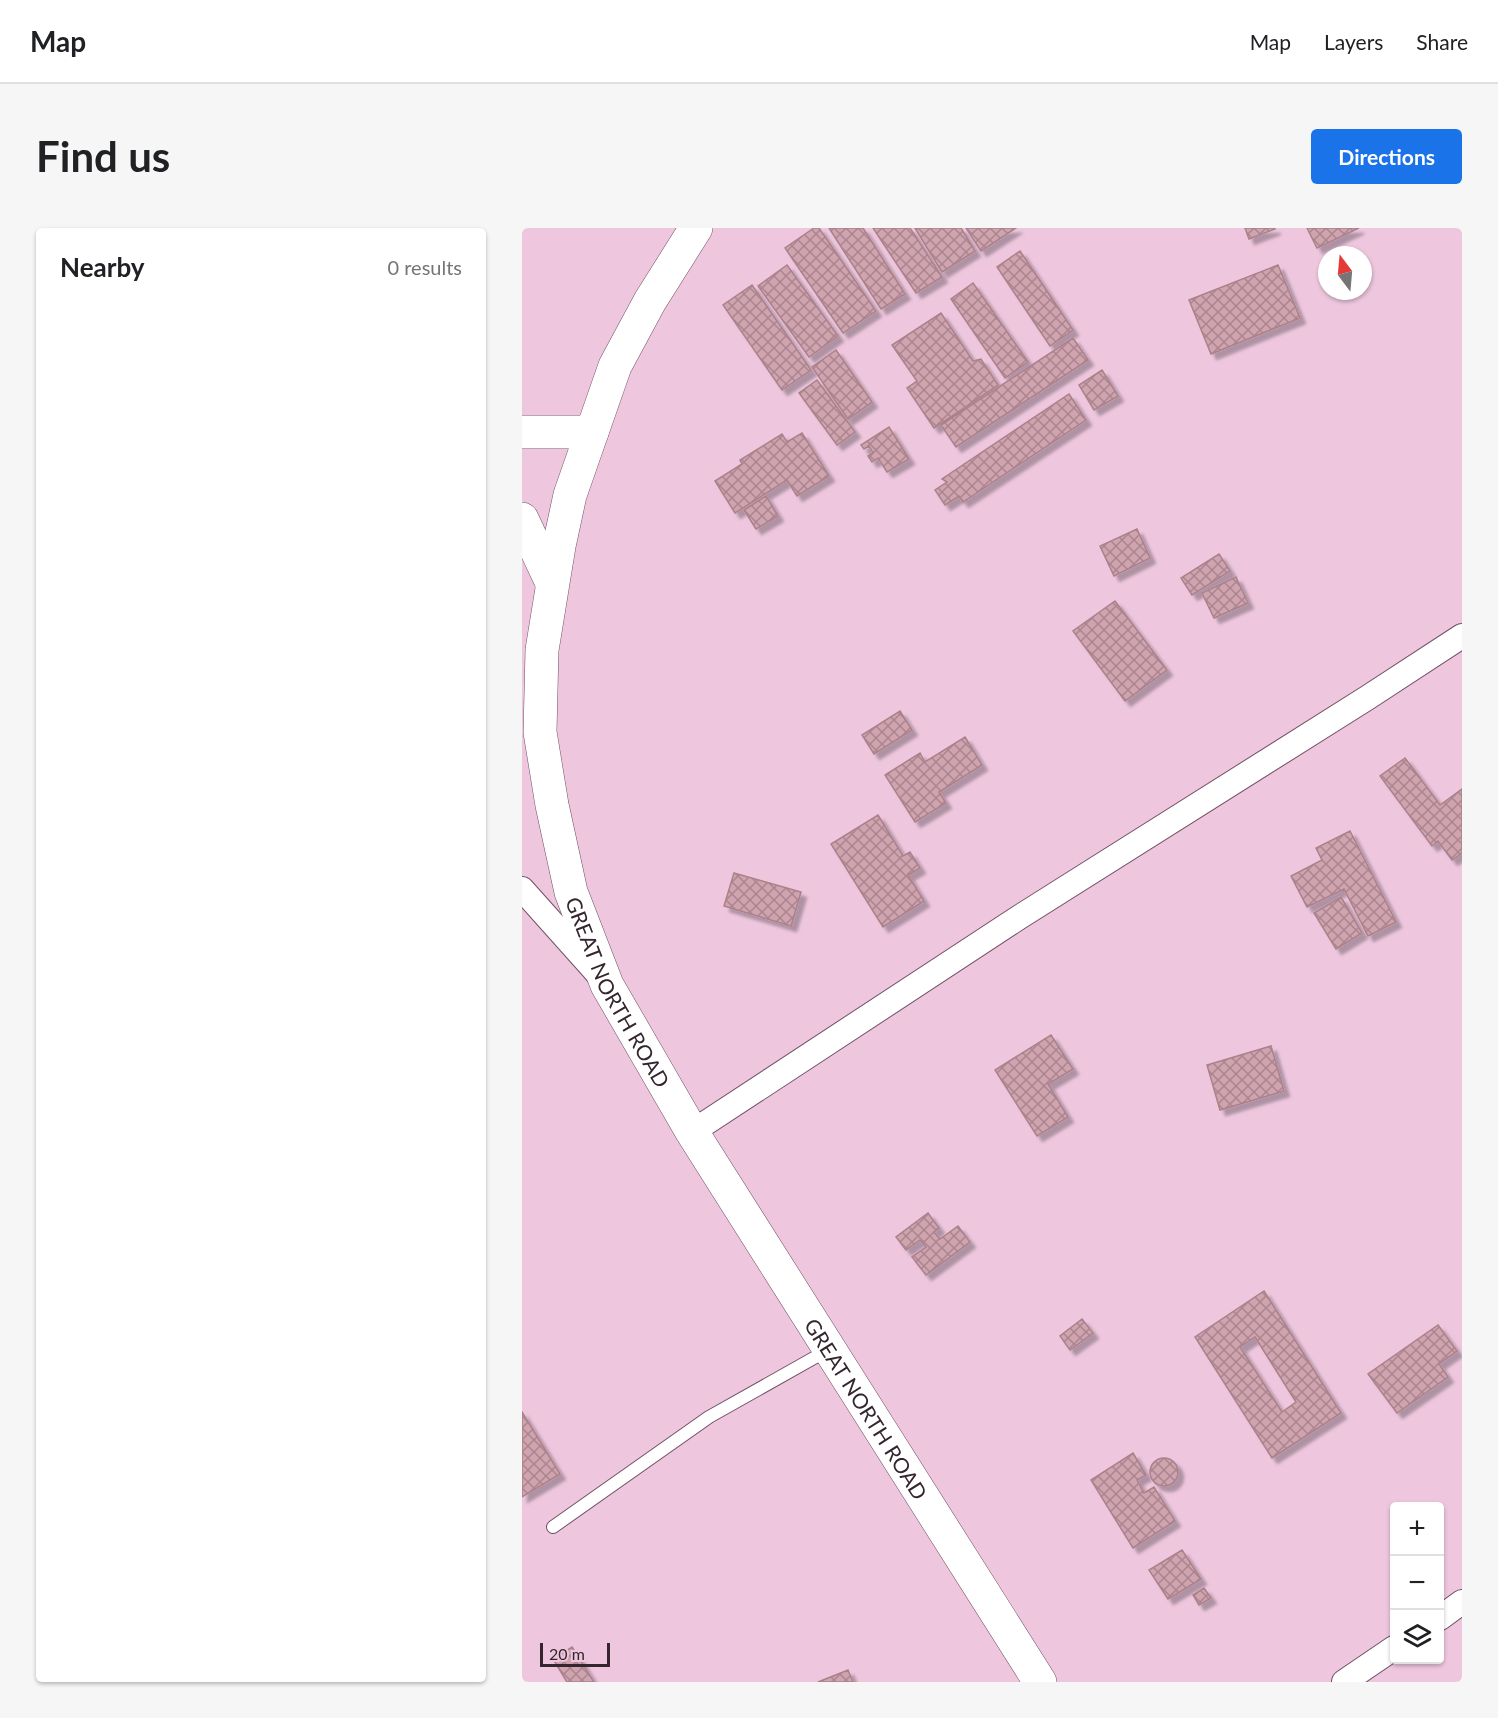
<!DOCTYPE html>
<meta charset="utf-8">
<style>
body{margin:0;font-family:Lato,sans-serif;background:#f6f6f6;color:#202124}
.controls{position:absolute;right:18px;bottom:18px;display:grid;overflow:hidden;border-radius:6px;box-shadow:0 2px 4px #0004}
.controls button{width:54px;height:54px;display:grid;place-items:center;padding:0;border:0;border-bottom:2px solid #e0e0e0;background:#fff;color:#202124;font:30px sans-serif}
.compass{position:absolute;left:796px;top:18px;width:54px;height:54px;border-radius:50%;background:#fff;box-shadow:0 2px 4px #0004;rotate:344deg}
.scale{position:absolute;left:18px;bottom:15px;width:70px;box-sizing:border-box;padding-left:6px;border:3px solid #34252e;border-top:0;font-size:16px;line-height:21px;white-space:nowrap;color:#34252e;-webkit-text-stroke:4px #eec7de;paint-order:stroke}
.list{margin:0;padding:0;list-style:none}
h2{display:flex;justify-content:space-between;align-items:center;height:78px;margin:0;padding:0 24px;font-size:26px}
h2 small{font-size:20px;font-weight:400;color:#757577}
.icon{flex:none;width:33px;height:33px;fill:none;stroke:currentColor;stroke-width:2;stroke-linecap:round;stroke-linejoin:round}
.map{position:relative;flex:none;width:940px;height:1454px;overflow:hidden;border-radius:6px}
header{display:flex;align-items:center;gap:36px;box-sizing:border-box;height:84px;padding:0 30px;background:#fff;border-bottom:2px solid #e0e0e0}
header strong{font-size:28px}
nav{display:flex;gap:33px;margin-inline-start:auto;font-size:21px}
.intro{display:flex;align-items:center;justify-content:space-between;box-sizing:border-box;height:144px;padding:0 36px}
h1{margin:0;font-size:42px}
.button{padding:15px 27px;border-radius:6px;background:#1a73e8;color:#fff;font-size:21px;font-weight:700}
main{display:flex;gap:36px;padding:0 36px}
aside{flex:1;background:#fff;border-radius:6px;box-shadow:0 2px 4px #0004}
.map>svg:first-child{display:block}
.building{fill:url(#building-cross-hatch);stroke:#ab818b;stroke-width:1.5;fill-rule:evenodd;filter:url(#shadow)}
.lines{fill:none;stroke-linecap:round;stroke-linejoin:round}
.service-casing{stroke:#714f64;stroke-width:14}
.minor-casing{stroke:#714f64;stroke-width:26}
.secondary-casing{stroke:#714f64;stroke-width:34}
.trunk-casing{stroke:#714f64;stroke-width:34}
.service{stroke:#fff;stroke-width:12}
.minor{stroke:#fff;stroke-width:24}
.secondary{stroke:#fff;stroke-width:33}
.trunk{stroke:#fff;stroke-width:33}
.labels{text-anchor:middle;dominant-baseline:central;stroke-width:4.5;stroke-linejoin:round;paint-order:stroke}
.street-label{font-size:21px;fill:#34252e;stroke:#eec7de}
</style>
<header>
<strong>Map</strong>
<nav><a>Map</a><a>Layers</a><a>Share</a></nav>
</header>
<div class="intro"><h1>Find us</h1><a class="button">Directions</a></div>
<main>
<aside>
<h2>Nearby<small>0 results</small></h2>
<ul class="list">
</ul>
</aside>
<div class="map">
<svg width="940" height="1454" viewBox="0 0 940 1454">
<defs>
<pattern id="building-cross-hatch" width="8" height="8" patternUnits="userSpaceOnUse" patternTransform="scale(1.5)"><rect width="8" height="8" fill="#d0a4af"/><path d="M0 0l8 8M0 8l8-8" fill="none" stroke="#aa858f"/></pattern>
<filter id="shadow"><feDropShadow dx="5.5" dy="5.5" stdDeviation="1.5" flood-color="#0004"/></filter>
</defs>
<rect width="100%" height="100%" fill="#eec7de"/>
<path class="building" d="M 292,0 L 297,0 L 354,83 L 321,105 L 263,20 Z
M 307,0 L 341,0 L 383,66 L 359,81 Z
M 351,0 L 388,0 L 420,49 L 394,65 Z
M 393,0 L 439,0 L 453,23 L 420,44 Z
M 444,0 L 494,0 L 459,23 Z
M 723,0 L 752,0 L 753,1 L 727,11 Z
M 785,0 L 837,0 L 795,20 Z
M 498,23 L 551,102 L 528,118 L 475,39 Z
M 265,37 L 316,108 L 287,129 L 236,58 Z
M 756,37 L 778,90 L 689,126 L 667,72 Z
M 451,55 L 506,134 L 483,150 L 429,71 Z
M 230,57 L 289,142 L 260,162 L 201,77 Z
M 419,85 L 451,133 L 459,131 L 476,157 L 412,200 L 385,160 L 395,153 L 370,117 Z
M 551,110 L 566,132 L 434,219 L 419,197 Z
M 314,122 L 350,174 L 326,191 L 290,139 Z
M 580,142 L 596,168 L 572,182 L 557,157 Z
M 295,152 L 333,204 L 315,217 L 277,165 Z
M 547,166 L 564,192 L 441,274 L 437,268 L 423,277 L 413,262 L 425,254 L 420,251 Z
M 367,199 L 387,231 L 365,244 L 356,230 L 350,234 L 346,228 L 351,225 L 347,218 L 342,221 L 339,217 Z
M 280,205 L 307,248 L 275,268 L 265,252 L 213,285 L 193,253 L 220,236 L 218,232 L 260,206 L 265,214 Z
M 244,268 L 256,288 L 234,301 L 222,282 Z
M 615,301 L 628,330 L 592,348 L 578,318 Z
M 697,326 L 708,343 L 670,367 L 659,350 Z
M 714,349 L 726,375 L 692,390 L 680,365 Z
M 593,373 L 645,442 L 603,473 L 551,403 Z
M 378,483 L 390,502 L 352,526 L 340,507 Z
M 443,509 L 460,537 L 417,564 L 424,575 L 393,594 L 363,547 L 398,525 L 403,534 Z
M 883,530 L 918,577 L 940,561 L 940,625 L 930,632 L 916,613 L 910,618 L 858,548 Z
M 356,587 L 381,628 L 388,624 L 398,640 L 386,647 L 402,673 L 361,699 L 309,616 Z
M 828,603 L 874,694 L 846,708 L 822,661 L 785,679 L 769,648 L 800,632 L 794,620 Z
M 212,645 L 279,664 L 269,698 L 202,678 Z
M 819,669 L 840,705 L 814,721 L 792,685 Z
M 529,807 L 551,841 L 526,856 L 546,889 L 515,908 L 473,842 Z
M 749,818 L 762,863 L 698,882 L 685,837 Z
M 406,985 L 417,1000 L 412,1004 L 418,1011 L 436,998 L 448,1014 L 404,1047 L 390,1029 L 404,1019 L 398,1012 L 384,1022 L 374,1009 Z
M 742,1063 L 819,1185 L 750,1230 L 673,1109 ZM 733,1109 L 774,1174 L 760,1184 L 718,1119 Z
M 560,1091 L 571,1105 L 548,1122 L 538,1108 Z
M 916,1097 L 935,1123 L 917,1136 L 926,1149 L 875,1185 L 846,1146 Z
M 0,1184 L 38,1246 L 0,1269 Z
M 611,1225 L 624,1247 L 615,1252 L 622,1265 L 632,1259 L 653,1293 L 611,1320 L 569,1252 Z
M628 1244a14 14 0 1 1 28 0a14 14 0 1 1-28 0Z
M 660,1322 L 679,1351 L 646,1371 L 627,1342 Z
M 682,1360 L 689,1370 L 677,1377 L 671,1367 Z
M 50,1419 L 72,1454 L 45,1454 L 31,1431 Z
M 326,1442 L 331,1454 L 296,1454 Z"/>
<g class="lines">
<defs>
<path id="service" d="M 31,1299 L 187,1189 L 306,1122"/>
<path id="minor" d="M 0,661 L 76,746
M 170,904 L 496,690 L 845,470 L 940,408
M 918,1390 L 940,1374
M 822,1454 L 872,1420"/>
<path id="secondary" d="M 0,204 L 70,204"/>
<g id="trunk">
<path id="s1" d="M 174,0 L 128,73 L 93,138 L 48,267 L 37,318 L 20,422 L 18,504 L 30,577 L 49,664 L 85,757 L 170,904 L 518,1454"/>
<path d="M 0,291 L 30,355"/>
</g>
</defs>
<use href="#service" class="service-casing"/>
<use href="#minor" class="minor-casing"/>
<use href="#secondary" class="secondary-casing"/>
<use href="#trunk" class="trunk-casing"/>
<use href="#service" class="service"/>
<use href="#minor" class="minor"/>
<use href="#secondary" class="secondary"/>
<use href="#trunk" class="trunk"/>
</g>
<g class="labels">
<g class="street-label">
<text stroke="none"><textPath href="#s1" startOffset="810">GREAT NORTH ROAD</textPath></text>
<text stroke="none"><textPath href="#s1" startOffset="1296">GREAT NORTH ROAD</textPath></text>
</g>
</g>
</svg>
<div class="controls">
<button>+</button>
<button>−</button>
<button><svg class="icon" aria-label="layers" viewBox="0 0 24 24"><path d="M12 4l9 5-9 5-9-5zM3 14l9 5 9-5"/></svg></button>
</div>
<svg class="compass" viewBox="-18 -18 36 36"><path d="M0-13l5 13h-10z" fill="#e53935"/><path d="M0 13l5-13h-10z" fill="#757577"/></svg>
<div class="scale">20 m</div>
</div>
</main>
